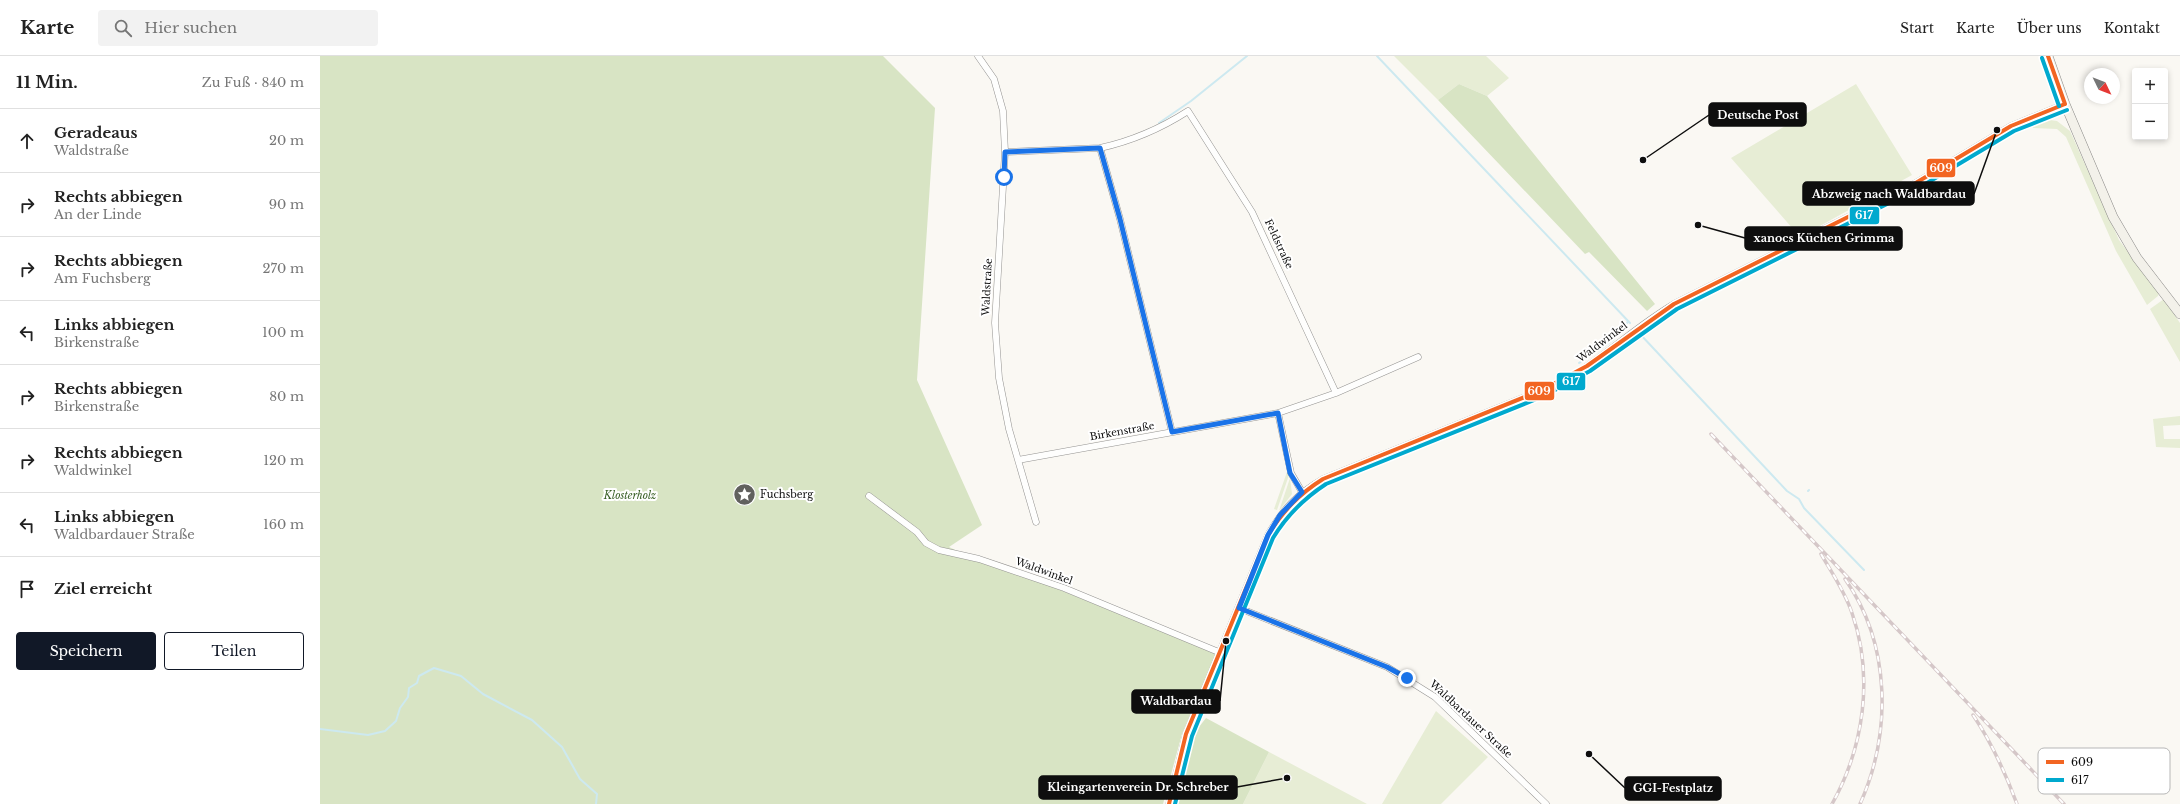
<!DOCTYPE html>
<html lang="de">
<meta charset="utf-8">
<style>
body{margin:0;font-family:"Libre Baskerville",serif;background:#f2f2f2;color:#222}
.controls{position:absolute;right:12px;top:12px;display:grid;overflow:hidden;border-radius:4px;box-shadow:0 2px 6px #0003}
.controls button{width:36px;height:36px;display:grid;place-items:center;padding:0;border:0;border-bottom:1px solid #e0e0e0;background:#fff;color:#222;font:20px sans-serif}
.compass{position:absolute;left:1764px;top:12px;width:36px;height:36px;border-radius:50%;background:#fff;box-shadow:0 2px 6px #0003;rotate:133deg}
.stop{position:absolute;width:12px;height:12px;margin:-9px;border:3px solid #1a73e8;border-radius:50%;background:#fff}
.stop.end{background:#1a73e8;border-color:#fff;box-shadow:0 1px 4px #0008}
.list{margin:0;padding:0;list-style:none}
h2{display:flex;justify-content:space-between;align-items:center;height:52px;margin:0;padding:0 16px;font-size:17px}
h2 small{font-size:13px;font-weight:400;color:#767676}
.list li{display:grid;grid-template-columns:26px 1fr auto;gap:12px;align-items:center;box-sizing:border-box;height:64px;padding:0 16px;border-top:1px solid #e0e0e0}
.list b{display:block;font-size:15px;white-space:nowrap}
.list p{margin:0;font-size:13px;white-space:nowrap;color:#767676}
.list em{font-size:13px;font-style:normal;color:#767676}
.actions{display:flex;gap:8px;padding:12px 16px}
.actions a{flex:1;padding:9px 0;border:1px solid #111827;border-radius:4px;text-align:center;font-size:14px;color:#111827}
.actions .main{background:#111827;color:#fff}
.icon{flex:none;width:22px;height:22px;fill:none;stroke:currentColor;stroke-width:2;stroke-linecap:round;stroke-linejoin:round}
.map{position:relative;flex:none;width:1860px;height:748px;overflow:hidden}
header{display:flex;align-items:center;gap:24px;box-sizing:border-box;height:56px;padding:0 20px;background:#fff;border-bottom:1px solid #e0e0e0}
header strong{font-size:19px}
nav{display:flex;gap:22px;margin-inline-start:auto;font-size:14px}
.search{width:280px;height:36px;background:#f2f2f2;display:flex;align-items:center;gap:10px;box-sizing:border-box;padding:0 14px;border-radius:4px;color:#767676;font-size:15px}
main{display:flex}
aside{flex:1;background:#fff}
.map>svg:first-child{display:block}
.green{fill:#e7edd5}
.forest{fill:#d8e4c4}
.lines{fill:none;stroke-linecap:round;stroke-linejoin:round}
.stream{stroke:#cde9f0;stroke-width:2}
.minor-casing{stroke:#949391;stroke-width:7}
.secondary-casing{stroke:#8b8a88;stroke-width:10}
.minor{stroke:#fefefd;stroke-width:6}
.secondary{stroke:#f3f1ea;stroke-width:9}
.rail-casing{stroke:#d5c7c8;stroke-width:3.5}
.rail{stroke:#fff;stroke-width:2;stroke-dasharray:6;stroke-linecap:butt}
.bus-1-casing{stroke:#fff;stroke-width:7}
.bus-2-casing{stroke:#fff;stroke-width:7}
.bus-1{stroke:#f26522;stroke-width:4}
.bus-2{stroke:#00a9ce;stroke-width:4}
.route{stroke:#1a73e8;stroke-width:5}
.labels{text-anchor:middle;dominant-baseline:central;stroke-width:4;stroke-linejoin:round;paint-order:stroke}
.street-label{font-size:10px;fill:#0e0e0e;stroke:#fff}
.poi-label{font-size:10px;fill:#0e0e0e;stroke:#fff;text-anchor:start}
.park-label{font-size:10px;font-style:italic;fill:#385f25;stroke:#fff}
.key{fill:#fff;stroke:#b7b7b7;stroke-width:1}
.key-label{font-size:11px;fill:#0e0e0e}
.leader{fill:none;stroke:#0e0e0e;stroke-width:1.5}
.callout-dot{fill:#0e0e0e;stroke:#fff;stroke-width:1.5}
.callout{fill:#0e0e0e;stroke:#0e0e0e;stroke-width:1.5}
.callout-label{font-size:11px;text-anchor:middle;font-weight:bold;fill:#fff}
.line-badge{stroke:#fff;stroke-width:1.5}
.badge-label{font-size:11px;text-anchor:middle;font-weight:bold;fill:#fff}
</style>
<header>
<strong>Karte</strong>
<div class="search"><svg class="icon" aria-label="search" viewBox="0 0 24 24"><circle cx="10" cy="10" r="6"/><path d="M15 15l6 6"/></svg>Hier suchen</div>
<nav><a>Start</a><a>Karte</a><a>Über uns</a><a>Kontakt</a></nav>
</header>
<main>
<aside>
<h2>11 Min.<small>Zu Fuß · 840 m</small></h2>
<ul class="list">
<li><svg class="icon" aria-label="ahead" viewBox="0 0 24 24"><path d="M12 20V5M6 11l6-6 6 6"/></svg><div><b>Geradeaus</b><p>Waldstraße</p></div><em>20 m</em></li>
<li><svg class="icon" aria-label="right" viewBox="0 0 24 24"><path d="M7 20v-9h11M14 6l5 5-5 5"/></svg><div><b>Rechts abbiegen</b><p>An der Linde</p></div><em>90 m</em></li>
<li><svg class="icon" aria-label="right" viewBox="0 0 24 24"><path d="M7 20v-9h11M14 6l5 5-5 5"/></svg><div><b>Rechts abbiegen</b><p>Am Fuchsberg</p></div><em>270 m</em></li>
<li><svg class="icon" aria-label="left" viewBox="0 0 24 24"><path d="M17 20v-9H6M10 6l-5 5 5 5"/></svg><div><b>Links abbiegen</b><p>Birkenstraße</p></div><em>100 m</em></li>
<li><svg class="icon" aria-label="right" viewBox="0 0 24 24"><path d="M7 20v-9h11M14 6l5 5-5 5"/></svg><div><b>Rechts abbiegen</b><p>Birkenstraße</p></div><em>80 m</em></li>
<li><svg class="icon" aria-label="right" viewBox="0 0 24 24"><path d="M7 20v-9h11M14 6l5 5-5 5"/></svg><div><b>Rechts abbiegen</b><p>Waldwinkel</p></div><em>120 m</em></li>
<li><svg class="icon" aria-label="left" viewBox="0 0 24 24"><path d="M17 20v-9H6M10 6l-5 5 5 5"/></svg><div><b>Links abbiegen</b><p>Waldbardauer Straße</p></div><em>160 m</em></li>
<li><svg class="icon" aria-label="arrive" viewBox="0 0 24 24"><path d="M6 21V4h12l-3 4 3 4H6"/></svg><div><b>Ziel erreicht</b></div></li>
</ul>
<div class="actions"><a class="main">Speichern</a><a>Teilen</a></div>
</aside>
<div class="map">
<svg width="1860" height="748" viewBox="0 0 1860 748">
<rect width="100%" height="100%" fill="#faf8f3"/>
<path class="green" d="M 1074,0 L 1166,0 L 1189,22 L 1167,40 L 1139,28 L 1118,44 Z
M 1536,28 L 1592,119 L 1480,181 L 1411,102 Z
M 1723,63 L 1737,65 L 1750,75 L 1799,184 L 1839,237 L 1838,240 L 1827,249 L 1796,195 L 1746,81 L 1737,73 L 1713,72 L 1712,65 Z
M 1844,243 L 1860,267 L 1860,306 L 1830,253 Z
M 1860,360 L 1860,369 L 1843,370 L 1844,383 L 1860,383 L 1860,392 L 1836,391 L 1833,363 Z
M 967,416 L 969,419 L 957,454 L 954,453 Z
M 970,422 L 972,438 L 959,455 Z
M 1116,655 L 1168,701 L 1121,748 L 1062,748 Z
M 949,696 L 1047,748 L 923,748 Z"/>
<path class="forest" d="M 0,0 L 563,0 L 615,52 L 597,324 L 662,469 L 629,491 L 656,504 L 699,517 L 896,598 L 862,678 L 843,748 L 0,748 Z
M 1139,28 L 1167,40 L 1335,248 L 1327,255 L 1269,196 L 1265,198 L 1118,44 Z
M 886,662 L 949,696 L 923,748 L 853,748 L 864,700 L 872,680 Z"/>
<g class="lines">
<path class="stream" d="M 1057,0 L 1310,267
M 839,67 L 871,45 L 927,0
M 1320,278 L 1467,435 L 1479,443 L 1484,452 L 1544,514
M 1259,307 C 1274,296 1301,283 1308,265
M 1488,435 L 1489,434
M 0,673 L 48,679 L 65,675 L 76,665 L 80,652 L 88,641 L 89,632 L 97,627 L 99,620 L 114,612 L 141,620 L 163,638 L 212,664 L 242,691 L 260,723 L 277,738 L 276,748"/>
<defs>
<path id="minor" d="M 658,0 L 674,23 L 683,55 L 685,96 L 675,267 L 679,322 L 689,373 L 716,466
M 780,92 L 800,163 L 852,376
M 685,96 L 780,92 C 812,85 840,73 868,55 L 932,156 L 1016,337
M 958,357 L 971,417 L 982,436
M 698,404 L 958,357 L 1016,337 L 1098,301
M 549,440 L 597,476 L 606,487 L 619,494 L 659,503 L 744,532 L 901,597
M 919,552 L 1067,611 L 1115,641 L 1226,748
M 849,748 L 866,678 L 948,479 C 964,452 976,439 1003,423 L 1222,334 C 1239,326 1257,318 1273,306 C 1300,287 1325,265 1354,248 L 1594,128 L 1691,70 L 1745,48"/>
<path id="secondary" d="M 1728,0 L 1745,48 L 1793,161 L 1817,202 L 1860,258"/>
</defs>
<use href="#minor" class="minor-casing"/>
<use href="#secondary" class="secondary-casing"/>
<use href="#minor" class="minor"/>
<use href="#secondary" class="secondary"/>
<defs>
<path id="rail" d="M 1391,378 L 1744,748
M 1501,498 C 1512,517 1525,536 1532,557 C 1554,620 1544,691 1512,748
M 1525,523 C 1571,588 1572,677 1540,748
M 1653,659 C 1672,687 1685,716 1697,748"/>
</defs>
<use href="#rail" class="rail-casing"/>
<use href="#rail" class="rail"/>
<defs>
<path id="bus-1" d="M 1728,0 L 1745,48
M 849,748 L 866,678 L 948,479 C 963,455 979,438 1003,423 L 1222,334 L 1267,310 L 1354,248 L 1594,128 L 1691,70 L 1745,48"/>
<path id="bus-2" d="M 1722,2 L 1739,50
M 855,748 L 872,680 L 953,482 C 967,459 983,443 1006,428 L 1224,340 L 1270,315 L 1357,253 L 1597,133 L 1694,75 L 1747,54"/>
</defs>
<use href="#bus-1" class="bus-1-casing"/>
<use href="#bus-2" class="bus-2-casing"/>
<use href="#bus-1" class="bus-1"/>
<use href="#bus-2" class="bus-2"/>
</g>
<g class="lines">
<path class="route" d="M 684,121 L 685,96 L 780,92 L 800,163 L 852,376 L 958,357 L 970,417 L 982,436 L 960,459 L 948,479 L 919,552 L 1067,611 L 1087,622"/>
</g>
<defs>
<symbol id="sight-disc" viewBox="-11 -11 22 22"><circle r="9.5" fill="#61605e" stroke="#fff"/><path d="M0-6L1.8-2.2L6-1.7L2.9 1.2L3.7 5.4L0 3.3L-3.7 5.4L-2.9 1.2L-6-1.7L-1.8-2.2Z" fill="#fff"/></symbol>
</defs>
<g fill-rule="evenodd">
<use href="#sight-disc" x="412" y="426" width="25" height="25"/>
</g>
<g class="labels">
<g class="street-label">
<text transform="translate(959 188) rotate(65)">Feldstraße</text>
<text transform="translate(667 231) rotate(-87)">Waldstraße</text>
<text transform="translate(1282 286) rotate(-37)">Waldwinkel</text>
<text transform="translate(802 375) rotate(-10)">Birkenstraße</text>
<text transform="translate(724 515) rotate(20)">Waldwinkel</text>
<text transform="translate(1151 663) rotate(43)">Waldbardauer Straße</text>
</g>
<g class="poi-label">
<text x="440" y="438">Fuchsberg</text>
</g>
<g class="park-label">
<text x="310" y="439">Klosterholz</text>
</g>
</g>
<rect x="1718" y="692" width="132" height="46" rx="6" class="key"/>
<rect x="1726" y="704" width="18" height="4" fill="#f26522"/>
<rect x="1726" y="722" width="18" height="4" fill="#00a9ce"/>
<g class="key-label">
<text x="1751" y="710">609</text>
<text x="1751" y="728">617</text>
</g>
<path class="leader" d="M1323 104L1389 59M1677 74L1654 138M1378 169L1425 182M906 585L900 645M967 722L917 731M1269 698L1305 732"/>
<g class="callout-dot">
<circle cx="1323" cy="104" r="4"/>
<circle cx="1677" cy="74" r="4"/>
<circle cx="1378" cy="169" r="4"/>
<circle cx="906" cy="585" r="4"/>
<circle cx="967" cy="722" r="4"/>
<circle cx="1269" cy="698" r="4"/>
</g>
<g class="callout">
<rect x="1389" y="47" width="97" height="23" rx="4"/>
<rect x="1483" y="126" width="171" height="23" rx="4"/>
<rect x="1425" y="171" width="157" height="23" rx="4"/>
<rect x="812" y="634" width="88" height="23" rx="4"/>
<rect x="719" y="720" width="198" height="23" rx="4"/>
<rect x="1305" y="721" width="96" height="23" rx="4"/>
</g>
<g class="callout-label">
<text x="1438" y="63">Deutsche Post</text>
<text x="1569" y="142">Abzweig nach Waldbardau</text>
<text x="1504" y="186">xanocs Küchen Grimma</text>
<text x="856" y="649">Waldbardau</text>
<text x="818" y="735">Kleingartenverein Dr. Schreber</text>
<text x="1353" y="736">GGI-Festplatz</text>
</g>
<g class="line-badge">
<rect x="1606" y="102" width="30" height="20" rx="4" fill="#f26522"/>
<rect x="1529" y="150" width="31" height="19" rx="4" fill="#00a9ce"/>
<rect x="1236" y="316" width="30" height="19" rx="4" fill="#00a9ce"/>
<rect x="1204" y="325" width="31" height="20" rx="4" fill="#f26522"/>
</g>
<g class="badge-label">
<text x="1621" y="116">609</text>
<text x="1544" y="163">617</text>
<text x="1251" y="329">617</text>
<text x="1219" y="339">609</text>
</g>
</svg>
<div class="controls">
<button>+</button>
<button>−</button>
</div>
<svg class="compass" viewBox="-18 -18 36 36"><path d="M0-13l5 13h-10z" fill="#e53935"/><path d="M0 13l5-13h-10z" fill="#767676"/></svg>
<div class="stop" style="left:684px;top:121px"></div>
<div class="stop end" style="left:1087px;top:622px"></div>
</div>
</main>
